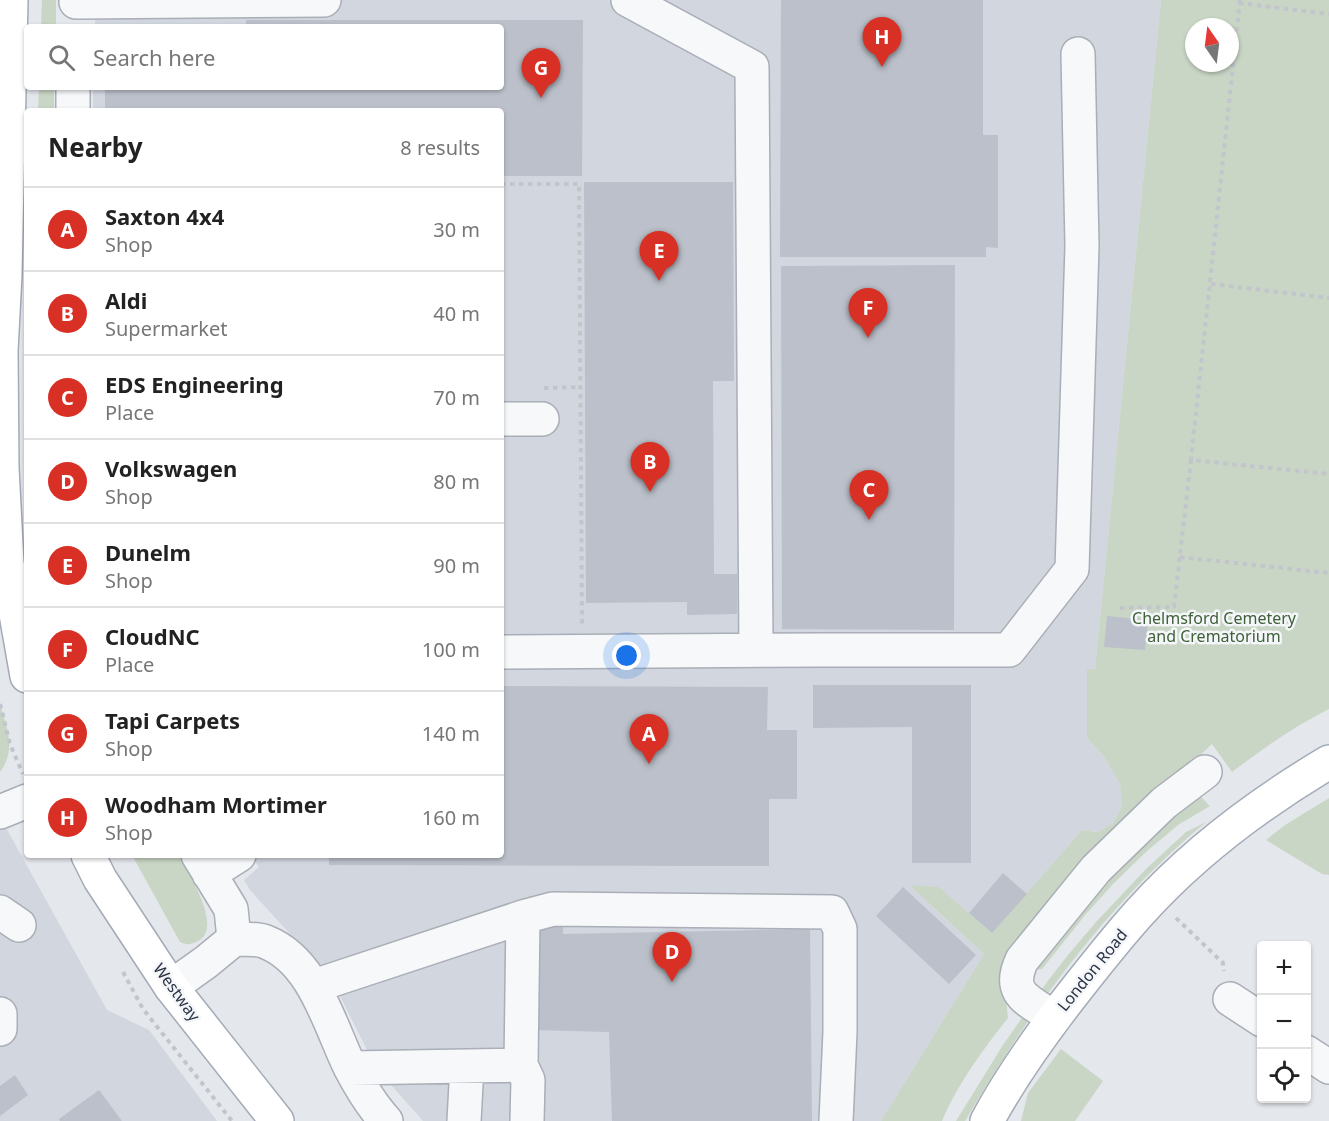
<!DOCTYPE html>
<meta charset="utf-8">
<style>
body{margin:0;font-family:"Noto Sans",sans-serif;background:#f6f6f6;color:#222}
.controls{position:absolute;right:18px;bottom:18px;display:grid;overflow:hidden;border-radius:6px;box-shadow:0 2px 4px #0004}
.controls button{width:54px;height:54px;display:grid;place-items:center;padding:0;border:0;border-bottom:2px solid #e0e0e0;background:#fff;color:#222;font:30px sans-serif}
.compass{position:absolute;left:1185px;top:18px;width:54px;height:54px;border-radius:50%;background:#fff;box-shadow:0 2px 4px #0004;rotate:346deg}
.you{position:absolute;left:627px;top:656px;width:21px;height:21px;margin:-15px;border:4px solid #fff;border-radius:50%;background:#1a73e8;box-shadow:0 0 0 9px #1a73e833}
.badge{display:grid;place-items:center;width:39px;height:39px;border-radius:50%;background:#d93025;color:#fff;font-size:20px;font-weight:700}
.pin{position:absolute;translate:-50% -50px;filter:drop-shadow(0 2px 3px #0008)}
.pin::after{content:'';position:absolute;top:32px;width:21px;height:18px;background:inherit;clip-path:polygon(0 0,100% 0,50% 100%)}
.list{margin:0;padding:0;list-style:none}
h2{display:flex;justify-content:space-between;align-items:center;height:78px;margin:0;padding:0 24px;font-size:26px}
h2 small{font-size:20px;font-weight:400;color:#767676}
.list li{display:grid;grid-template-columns:39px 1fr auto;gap:18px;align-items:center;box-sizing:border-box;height:84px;padding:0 24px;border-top:2px solid #e0e0e0}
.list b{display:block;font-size:22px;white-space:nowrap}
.list p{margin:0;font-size:20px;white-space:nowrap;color:#767676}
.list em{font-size:20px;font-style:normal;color:#767676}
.icon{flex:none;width:33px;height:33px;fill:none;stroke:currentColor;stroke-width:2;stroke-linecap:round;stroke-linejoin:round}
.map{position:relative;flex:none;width:1329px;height:1121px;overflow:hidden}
.search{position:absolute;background:#fff;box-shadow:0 2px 4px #0004;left:24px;top:24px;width:480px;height:66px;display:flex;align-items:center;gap:15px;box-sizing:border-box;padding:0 21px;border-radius:6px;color:#767676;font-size:22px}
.panel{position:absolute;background:#fff;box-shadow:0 2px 4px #0004;left:24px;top:108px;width:480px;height:750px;border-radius:6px}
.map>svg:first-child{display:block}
.built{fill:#d2d6de}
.green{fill:#c9d6c5;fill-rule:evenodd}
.building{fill:#bbc0ca}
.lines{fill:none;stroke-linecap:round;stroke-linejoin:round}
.minor-casing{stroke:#a9aeb7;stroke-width:36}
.major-casing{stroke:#a3abb8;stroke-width:36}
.path{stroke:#c2c5cb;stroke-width:4;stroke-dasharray:4.5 4.5;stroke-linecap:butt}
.minor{stroke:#f7f8fa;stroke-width:33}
.major{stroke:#fff;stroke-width:33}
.labels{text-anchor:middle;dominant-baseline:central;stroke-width:5;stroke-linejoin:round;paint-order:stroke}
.park-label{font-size:16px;fill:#3f6138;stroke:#f4f6f9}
.street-label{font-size:16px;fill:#2b3445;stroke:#f4f6f9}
</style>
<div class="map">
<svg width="1329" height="1121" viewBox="0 0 1329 1121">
<rect width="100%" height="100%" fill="#e4e7ec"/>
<path class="built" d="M 95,0 L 1161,0 L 1095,669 L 1087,669 L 1087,738 L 1103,755 L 1120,784 L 1122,807 L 1113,823 L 1098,832 L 1082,830 L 992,933 L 939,887 L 910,886 L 984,954 L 881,1121 L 423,1121 L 376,1068 L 332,980 L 250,890 L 244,880 L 259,867 L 250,855 L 501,855 L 501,111 L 93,111 L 93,87 L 501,87 L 501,27 L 95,27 Z
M 0,817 L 107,1010 L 149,1030 L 217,1121 L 0,1121 Z"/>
<path class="green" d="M 42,0 L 56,0 L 56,27 L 41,27 Z
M 1161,0 L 1329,0 L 1329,709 C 1295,726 1262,749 1232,772 L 1212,744 L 1168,786 L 1003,970 L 1008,1018 C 984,1048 957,1085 942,1121 L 881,1121 L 984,954 L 909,885 L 939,887 L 992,933 L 1082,830 L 1098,832 L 1113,823 L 1122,807 L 1120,784 L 1103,755 L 1087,738 L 1087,669 L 1095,669 ZM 1194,27 L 1230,27 L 1230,63 L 1194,63 Z
M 39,87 L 54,87 L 54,111 L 38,111 Z
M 0,704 C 7,730 17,748 0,772 Z
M 1200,796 L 1210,806 L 1178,825 L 1147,851 L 1113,884 L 1086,914 L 1042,969 L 1034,970 L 1136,840 Z
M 1329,798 L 1329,875 L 1322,874 L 1266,840 L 1285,825 Z
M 1206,822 C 1106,905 1030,1010 965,1121 L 956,1121 L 1003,1045 L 1047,982 L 1068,955 L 1096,922 L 1146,869 L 1186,832 Z
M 132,855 L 178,855 C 188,872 224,928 198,941 C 191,945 186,945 180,942 Z
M 1061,1049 L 1103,1081 L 1075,1121 L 1021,1121 L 1028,1093 Z"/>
<path class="building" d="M 781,0 L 983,0 L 983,135 L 998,135 L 998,248 L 986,247 L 986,257 L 780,257 Z
M 246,20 L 583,20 L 582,176 L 501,176 L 501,111 L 105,111 L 105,87 L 501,87 L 501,27 L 246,27 Z
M 584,182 L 733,182 L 734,381 L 713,381 L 714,574 L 737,574 L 737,614 L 687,615 L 687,602 L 586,603 Z
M 955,265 L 954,630 L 782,629 L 781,266 Z
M 1107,616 L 1148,620 L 1145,650 L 1104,647 Z
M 813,685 L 971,685 L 971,863 L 912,863 L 912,727 L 813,728 Z
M 501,686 L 768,687 L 767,730 L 797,730 L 797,799 L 769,799 L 769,866 L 329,865 L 329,855 L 501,855 Z
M 1003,873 L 1027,894 L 992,933 L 969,913 Z
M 903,887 L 976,955 L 949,984 L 876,916 Z
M 563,920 L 563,934 L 810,929 L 812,1121 L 612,1121 L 609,1032 L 532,1030 L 533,921 Z
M 15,1075 L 28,1095 L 0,1116 L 0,1086 Z
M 99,1090 L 122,1121 L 60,1121 L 59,1119 Z"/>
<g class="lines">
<defs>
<path id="minor" d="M 628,0 L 752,67 L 756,650
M 76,2 L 324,0
M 73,111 L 73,87
M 501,419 L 542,419
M 501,652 L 820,650 L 1009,650 L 1072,569 L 1082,246 L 1078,54
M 0,812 L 27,801
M 209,874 L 239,855
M 0,912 L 19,925
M 234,939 C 244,940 257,938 266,942 C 314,961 329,1024 350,1067 C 360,1086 371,1105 386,1121
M 314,986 L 523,917 L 553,909 L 832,912 L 840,929 L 840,1032 L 836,1121
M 171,987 L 206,962 L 234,939 L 231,909 L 198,855
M 1230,999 L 1262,1020
M 0,1014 L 0,1029
M 1053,1017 C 1028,1000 1006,994 1022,960 L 1096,869 L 1164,803 L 1205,772
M 1306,1052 L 1329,1067
M 521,1065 L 528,1080 L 527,1121
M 351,1068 L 521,1065 L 523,917
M 464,1121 L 467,1066"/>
<path id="major" d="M 11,0 L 5,275 L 1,351 L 2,468 L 7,563 L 27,676
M 88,855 L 100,879 L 171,987 L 277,1121
M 987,1121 C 1014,1071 1047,1026 1082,982 C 1101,958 1120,934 1140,912 C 1194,852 1260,803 1329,762"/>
</defs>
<use href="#minor" class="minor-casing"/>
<use href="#major" class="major-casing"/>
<path class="path" d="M 1240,0 L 1191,460 L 1329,474
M 1239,3 L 1329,14
M 501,184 L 579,184 L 582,624
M 1211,284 L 1329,298
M 544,388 L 581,387
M 1180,557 L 1329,573
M 1120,608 L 1174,607 L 1191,460
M 0,704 L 10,744 L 23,774
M 1176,918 L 1223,963 L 1224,971
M 123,972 L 143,1009 L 232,1121"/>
<use href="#minor" class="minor"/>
<use href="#major" class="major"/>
</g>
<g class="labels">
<g class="park-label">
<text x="1214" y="618">Chelmsford Cemetery<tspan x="1214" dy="18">and Crematorium</tspan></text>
</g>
<g class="street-label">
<text transform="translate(1092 970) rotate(-51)">London Road</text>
<text transform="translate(177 992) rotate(54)">Westway</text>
</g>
</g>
</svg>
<div class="controls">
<button>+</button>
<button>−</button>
<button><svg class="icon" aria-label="locate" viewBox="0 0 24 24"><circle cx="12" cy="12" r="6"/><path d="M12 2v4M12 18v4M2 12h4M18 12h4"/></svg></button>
</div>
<svg class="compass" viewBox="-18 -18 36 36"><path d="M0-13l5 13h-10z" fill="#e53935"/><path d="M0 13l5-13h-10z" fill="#767676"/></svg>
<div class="you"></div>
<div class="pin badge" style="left:649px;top:764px">A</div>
<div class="pin badge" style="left:650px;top:492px">B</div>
<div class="pin badge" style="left:869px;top:520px">C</div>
<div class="pin badge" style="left:672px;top:982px">D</div>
<div class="pin badge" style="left:659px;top:281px">E</div>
<div class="pin badge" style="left:868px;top:338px">F</div>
<div class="pin badge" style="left:541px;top:98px">G</div>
<div class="pin badge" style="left:882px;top:67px">H</div>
<div class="search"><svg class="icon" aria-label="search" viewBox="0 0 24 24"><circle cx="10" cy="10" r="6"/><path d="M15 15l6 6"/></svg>Search here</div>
<section class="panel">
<h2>Nearby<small>8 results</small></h2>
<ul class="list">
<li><span class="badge">A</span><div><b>Saxton 4x4</b><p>Shop</p></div><em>30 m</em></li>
<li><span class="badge">B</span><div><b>Aldi</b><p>Supermarket</p></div><em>40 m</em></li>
<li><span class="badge">C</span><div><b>EDS Engineering</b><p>Place</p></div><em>70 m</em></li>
<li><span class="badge">D</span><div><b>Volkswagen</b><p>Shop</p></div><em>80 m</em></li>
<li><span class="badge">E</span><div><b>Dunelm</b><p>Shop</p></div><em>90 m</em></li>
<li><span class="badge">F</span><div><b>CloudNC</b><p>Place</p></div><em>100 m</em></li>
<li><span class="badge">G</span><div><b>Tapi Carpets</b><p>Shop</p></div><em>140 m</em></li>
<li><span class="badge">H</span><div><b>Woodham Mortimer</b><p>Shop</p></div><em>160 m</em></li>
</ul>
</section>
</div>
